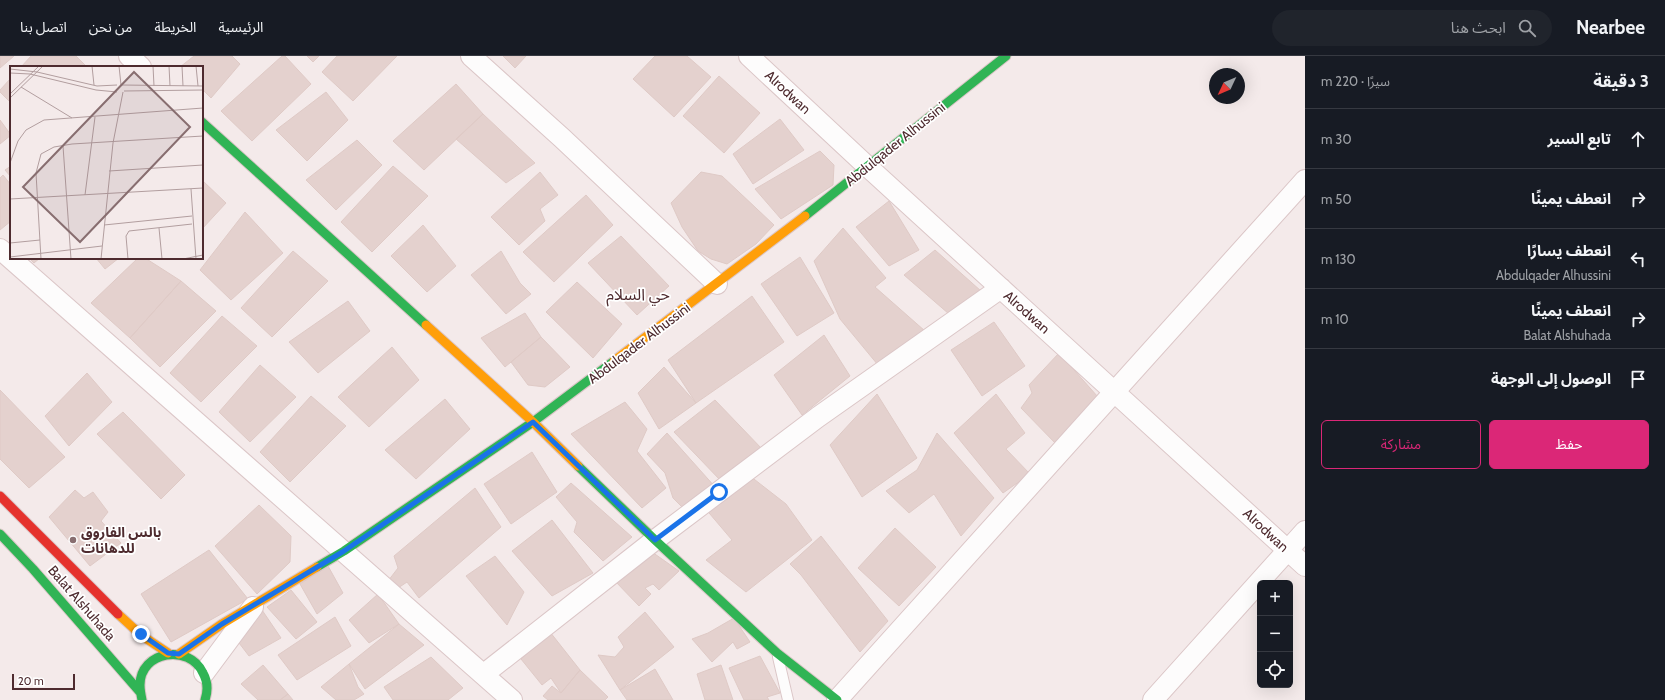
<!DOCTYPE html>
<html lang="ar">
<meta charset="utf-8">
<style>
body{margin:0;font-family:Cabin,"Noto Sans Arabic",sans-serif;background:#20242c;color:#f1f3f6;direction:rtl}
.controls{position:absolute;right:12px;bottom:12px;display:grid;overflow:hidden;border-radius:6px;box-shadow:0 4px 16px #0002}
.controls button{width:36px;height:36px;display:grid;place-items:center;padding:0;border:0;border-bottom:1px solid #363941;background:#171b24;color:#f1f3f6;font:20px sans-serif}
.compass{position:absolute;left:1209px;top:12px;width:36px;height:36px;border-radius:50%;background:#171b24;box-shadow:0 4px 16px #0002;rotate:226deg}
.scale{position:absolute;left:12px;bottom:10px;width:63px;box-sizing:border-box;padding-left:4px;border:2px solid #4e2b2f;border-top:0;font-size:11px;line-height:14px;white-space:nowrap;color:#4e2b2f;-webkit-text-stroke:3px #fff;paint-order:stroke}
.stop{position:absolute;width:12px;height:12px;margin:-9px;border:3px solid #1a73e8;border-radius:50%;background:#fff}
.stop.end{background:#1a73e8;border-color:#fff;box-shadow:0 1px 4px #0008}
.list{margin:0;padding:0;list-style:none}
h2{display:flex;justify-content:space-between;align-items:center;height:52px;margin:0;padding:0 16px;font-size:17px}
h2 small{font-size:13px;font-weight:400;color:#9ea1a6}
.list li{display:grid;grid-template-columns:26px 1fr auto;gap:12px;align-items:center;box-sizing:border-box;height:60px;padding:0 16px;border-top:1px solid #363941}
.list b{display:block;font-size:15px;white-space:nowrap}
.list p{margin:0;font-size:13px;white-space:nowrap;color:#9ea1a6}
.list em{font-size:13px;font-style:normal;color:#9ea1a6}
.actions{display:flex;gap:8px;padding:12px 16px}
.actions a{flex:1;padding:9px 0;border:1px solid #db2777;border-radius:6px;text-align:center;font-size:14px;color:#db2777}
.actions .main{background:#db2777;color:#fff}
.icon{flex:none;width:22px;height:22px;fill:none;stroke:currentColor;stroke-width:2;stroke-linecap:round;stroke-linejoin:round}
.map{position:relative;flex:none;width:1305px;height:644px;overflow:hidden;direction:ltr}
header{display:flex;align-items:center;gap:24px;box-sizing:border-box;height:56px;padding:0 20px;background:#171b24;border-bottom:1px solid #363941}
header strong{font-size:19px}
nav{display:flex;gap:22px;margin-inline-start:auto;font-size:14px}
.search{width:280px;height:36px;background:#20242c;display:flex;align-items:center;gap:10px;box-sizing:border-box;padding:0 14px;border-radius:22px;color:#9ea1a6;font-size:15px}
main{display:flex}
aside{flex:1;background:#171b24}
.map>svg:first-child{display:block}
.building{fill:#e4d1ce;stroke:#dfcac6}
.lines{fill:none;stroke-linecap:round;stroke-linejoin:round}
.lane-casing{stroke:#dbc6c7;stroke-width:12}
.street-casing{stroke:#dbc6c7;stroke-width:22}
.fast-casing{stroke:#dbc6c7;stroke-width:11}
.slow-casing{stroke:#dbc6c7;stroke-width:11}
.jam-casing{stroke:#dbc6c7;stroke-width:11}
.lane{stroke:#fdfcfc;stroke-width:10}
.street{stroke:#fdfcfc;stroke-width:20}
.fast{stroke:#30b455;stroke-width:9}
.slow{stroke:#ff9f0a;stroke-width:9}
.jam{stroke:#e5322d;stroke-width:9}
.route{stroke:#1a73e8;stroke-width:5}
.poi-dot{fill:#886e70;stroke:#fff;stroke-width:1.5}
.labels{text-anchor:middle;dominant-baseline:central;stroke-width:3.5;stroke-linejoin:round;paint-order:stroke}
.street-label{font-size:14px;fill:#4e2b2f;stroke:#fff}
.poi-label{font-size:14px;font-weight:bold;fill:#4e2b2f;stroke:#fff;text-anchor:start}
.quarter-label{font-size:16px;fill:#4e2b2f;stroke:#fff}
.inset-road{fill:none;stroke:#b29e9f;stroke-width:1}
.view{fill:#886e70;fill-opacity:0.15;stroke:#886e70;stroke-width:2}
.inset-edge{fill:none;stroke:#4e2b2f;stroke-width:2}
</style>
<header>
<strong>Nearbee</strong>
<div class="search"><svg class="icon" aria-label="search" viewBox="0 0 24 24"><circle cx="10" cy="10" r="6"/><path d="M15 15l6 6"/></svg>ابحث هنا</div>
<nav><a>الرئيسية</a><a>الخريطة</a><a>من نحن</a><a>اتصل بنا</a></nav>
</header>
<main>
<aside>
<h2>3 دقيقة<small>سيرًا · 220 m</small></h2>
<ul class="list">
<li><svg class="icon" aria-label="ahead" viewBox="0 0 24 24"><path d="M12 20V5M6 11l6-6 6 6"/></svg><div><b>تابع السير</b></div><em>30 m</em></li>
<li><svg class="icon" aria-label="right" viewBox="0 0 24 24"><path d="M7 20v-9h11M14 6l5 5-5 5"/></svg><div><b>انعطف يمينًا</b></div><em>50 m</em></li>
<li><svg class="icon" aria-label="left" viewBox="0 0 24 24"><path d="M17 20v-9H6M10 6l-5 5 5 5"/></svg><div><b>انعطف يسارًا</b><p>Abdulqader Alhussini</p></div><em>130 m</em></li>
<li><svg class="icon" aria-label="right" viewBox="0 0 24 24"><path d="M7 20v-9h11M14 6l5 5-5 5"/></svg><div><b>انعطف يمينًا</b><p>Balat Alshuhada</p></div><em>10 m</em></li>
<li><svg class="icon" aria-label="arrive" viewBox="0 0 24 24"><path d="M6 21V4h12l-3 4 3 4H6"/></svg><div><b>الوصول إلى الوجهة</b></div></li>
</ul>
<div class="actions"><a class="main">حفظ</a><a>مشاركة</a></div>
</aside>
<div class="map">
<svg width="1305" height="644" viewBox="0 0 1305 644">
<rect width="100%" height="100%" fill="#f4eaea"/>
<path class="building" d="M 0,0 L 14,0 L 0,12 Z
M 31,0 L 76,0 L 85,9 L 83,11 L 21,11 Z
M 194,0 L 232,0 L 240,8 L 211,42 L 202,33 L 202,11 L 180,11 Z
M 282,0 L 285,0 L 311,28 L 252,85 L 221,55 Z
M 307,0 L 319,0 L 313,6 Z
M 337,0 L 397,0 L 353,45 L 322,16 Z
M 503,0 L 526,0 L 515,12 Z
M 655,0 L 687,0 L 711,21 L 674,61 L 633,23 Z
M 719,20 L 760,57 L 724,97 L 683,60 Z
M 11,22 L 11,47 L 0,36 L 0,34 Z
M 456,28 L 483,58 L 424,114 L 393,85 Z
M 326,36 L 348,64 L 307,105 L 276,74 Z
M 483,58 L 535,107 L 506,127 L 456,83 Z
M 780,63 L 804,94 L 753,128 L 733,98 Z
M 0,64 L 11,79 L 0,88 Z
M 357,84 L 382,109 L 336,154 L 306,124 Z
M 820,95 L 834,109 L 833,129 L 781,163 L 755,133 Z
M 11,110 L 11,121 L 5,114 Z
M 393,110 L 428,140 L 372,196 L 341,166 Z
M 540,116 L 558,139 L 540,153 L 545,165 L 519,189 L 491,161 Z
M 701,116 L 722,120 L 774,169 L 756,188 L 727,208 L 711,203 L 698,195 L 682,171 L 671,147 Z
M 3,119 L 11,129 L 11,165 L 0,174 L 0,122 Z
M 203,125 L 226,147 L 202,173 L 202,127 Z
M 586,139 L 613,169 L 554,226 L 523,196 Z
M 889,145 L 919,194 L 889,210 L 856,171 Z
M 245,156 L 283,197 L 231,244 L 200,214 Z
M 423,169 L 456,210 L 427,236 L 391,200 Z
M 843,172 L 886,222 L 875,231 L 925,275 L 878,309 L 840,263 L 814,205 Z
M 621,180 L 669,230 L 637,259 L 588,207 Z
M 935,194 L 981,235 L 949,258 L 904,219 Z
M 293,195 L 328,225 L 272,281 L 241,252 Z
M 501,195 L 520,227 L 531,238 L 506,258 L 471,219 Z
M 800,201 L 834,257 L 797,280 L 761,228 Z
M 29,202 L 40,202 L 34,207 Z
M 96,202 L 119,202 L 105,213 Z
M 138,202 L 145,202 L 181,225 L 130,282 L 91,247 Z
M 181,225 L 216,255 L 160,311 L 130,282 Z
M 577,226 L 622,268 L 593,302 L 546,256 Z
M 752,240 L 784,286 L 696,347 L 668,304 Z
M 348,245 L 370,275 L 318,317 L 289,286 Z
M 525,257 L 541,281 L 505,311 L 481,282 Z
M 222,260 L 257,290 L 201,346 L 170,317 Z
M 994,266 L 1025,310 L 982,340 L 951,294 Z
M 824,279 L 850,320 L 802,359 L 774,319 Z
M 541,281 L 570,311 L 545,331 L 528,329 L 511,306 Z
M 392,291 L 419,324 L 369,371 L 338,341 Z
M 1059,297 L 1098,341 L 1058,390 L 1021,352 L 1032,337 L 1029,329 Z
M 260,309 L 296,341 L 250,386 L 219,356 Z
M 664,311 L 696,347 L 659,373 L 638,337 Z
M 87,317 L 112,346 L 69,390 L 45,360 Z
M 0,334 L 65,401 L 29,432 L 0,403 Z
M 877,338 L 917,402 L 862,441 L 830,389 Z
M 996,338 L 1025,377 L 1006,393 L 1030,418 L 1003,437 L 954,377 Z
M 311,340 L 346,370 L 290,426 L 260,396 Z
M 445,343 L 470,373 L 416,423 L 385,394 Z
M 715,344 L 763,394 L 721,425 L 674,376 Z
M 625,346 L 647,373 L 637,395 L 666,432 L 642,452 L 571,378 Z
M 123,356 L 185,419 L 161,443 L 97,378 Z
M 667,377 L 716,432 L 686,455 L 673,442 L 665,417 L 647,398 Z
M 937,377 L 994,442 L 961,480 L 934,438 L 909,457 L 886,435 L 917,414 Z
M 532,396 L 557,436 L 511,468 L 484,428 Z
M 750,420 L 786,448 L 812,484 L 746,536 L 706,504 L 732,484 L 704,451 Z
M 571,427 L 632,481 L 603,505 L 574,476 L 577,466 L 556,441 Z
M 475,432 L 501,471 L 419,542 L 407,526 L 395,534 L 388,525 L 398,512 L 394,500 Z
M 75,434 L 84,442 L 93,436 L 108,456 L 101,465 L 121,487 L 90,510 L 49,461 Z
M 259,449 L 291,480 L 290,506 L 257,538 L 215,490 Z
M 552,464 L 593,517 L 552,540 L 512,495 Z
M 895,472 L 936,511 L 899,550 L 858,512 Z
M 821,480 L 888,565 L 860,596 L 801,519 L 790,508 Z
M 209,494 L 248,543 L 171,586 L 141,538 Z
M 652,496 L 679,515 L 659,534 L 653,528 L 645,532 L 651,538 L 639,550 L 615,525 Z
M 495,500 L 524,536 L 507,569 L 466,520 Z
M 328,510 L 343,537 L 317,558 L 300,528 Z
M 291,534 L 317,566 L 296,583 L 267,551 Z
M 378,538 L 399,568 L 369,587 L 349,564 Z
M 262,554 L 281,582 L 249,600 L 236,583 Z
M 645,556 L 674,591 L 620,634 L 598,599 L 615,601 L 624,591 L 618,581 Z
M 335,561 L 351,590 L 297,624 L 278,599 Z
M 734,562 L 750,586 L 737,593 L 733,586 L 712,606 L 692,583 L 708,577 Z
M 399,568 L 424,589 L 365,633 L 349,608 Z
M 550,576 L 580,614 L 561,637 L 551,622 L 542,629 L 521,603 Z
M 760,600 L 780,637 L 767,641 L 769,644 L 744,644 L 729,612 Z
M 431,601 L 463,632 L 448,644 L 393,644 L 384,631 Z
M 349,608 L 358,631 L 364,638 L 354,644 L 336,644 L 321,631 Z
M 263,609 L 288,638 L 280,644 L 258,644 L 241,628 Z
M 721,609 L 733,644 L 705,644 L 697,618 Z
M 655,613 L 673,644 L 627,644 L 620,634 Z
M 580,614 L 608,641 L 605,644 L 548,644 L 543,640 L 552,630 L 561,637 Z
M 288,638 L 293,644 L 280,644 Z"/>
<g class="lines">
<defs>
<path id="lane" d="M 778,601 L 788,644"/>
<path id="street" d="M 129,0 L 141,11
M 471,0 L 562,82 L 717,228
M 749,0 L 868,111 L 1305,510
M 0,193 L 512,644
M 204,617 L 253,551
M 484,618 L 651,487 L 818,361 L 1001,232
M 837,644 L 1305,124
M 1153,644 L 1305,475"/>
<path id="fast" d="M 202,66 L 426,269
M 805,160 L 1006,0
M 578,410 L 655,484 L 777,597 L 837,644
M 0,478 L 33,513 L 140,636
M 317,511 L 344,495 L 533,366 L 614,305
M 142,644 C 141,639 140,634 140,629 C 140,595 189,587 203,617 C 208,626 208,635 205,644"/>
<path id="slow" d="M 426,269 L 533,366 L 578,410
M 614,305 L 805,160
M 118,558 L 141,579 L 168,597
M 179,598 L 222,568 L 317,511"/>
<path id="jam" d="M 0,440 L 118,558"/>
</defs>
<use href="#lane" class="lane-casing"/>
<use href="#street" class="street-casing"/>
<use href="#fast" class="fast-casing"/>
<use href="#slow" class="slow-casing"/>
<use href="#jam" class="jam-casing"/>
<use href="#lane" class="lane"/>
<use href="#street" class="street"/>
<use href="#fast" class="fast"/>
<use href="#slow" class="slow"/>
<use href="#jam" class="jam"/>
</g>
<g class="lines">
<path class="route" d="M 141,578 L 168,597 L 179,598 L 222,568 L 344,495 L 533,366 L 655,484 L 719,436"/>
</g>
<circle class="poi-dot" cx="73" cy="484" r="4"/>
<g class="labels">
<g class="street-label">
<text transform="translate(788 36) rotate(43)">Alrodwan</text>
<text transform="translate(895 88) rotate(-39)">Abdulqader Alhussini</text>
<text transform="translate(1027 256) rotate(42)">Alrodwan</text>
<text transform="translate(639 287) rotate(-37)">Abdulqader Alhussini</text>
<text transform="translate(1266 474) rotate(43)">Alrodwan</text>
<text transform="translate(82 547) rotate(49)">Balat Alshuhada</text>
</g>
<g class="poi-label">
<text x="81" y="476">بالس الفاروق<tspan x="81" dy="16">للدهانات</tspan></text>
</g>
<g class="quarter-label">
<text x="638" y="238">حي السلام</text>
</g>
</g>
<g transform="translate(10 10)">
<rect width="193" height="193" fill="#f4eaea"/>
<path class="inset-road" d="M 82,0 L 84,19M 109,0 L 111,19M 143,0 L 144,20M 159,0 L 160,20M 172,0 L 173,20M 186,0 L 188,20M 0,3 L 27,6 L 87,20 L 107,19M 0,7 L 20,8 L 86,24 L 107,26M 112,19 L 193,20M 11,21 L 62,52M 114,25 L 193,24M 0,28 L 29,0M 0,32 L 33,0M 53,80 L 61,193M 0,97 L 8,75 L 16,64 L 34,54 L 193,42M 99,105 L 193,99M 181,123 L 186,193M 75,129 L 85,51M 0,133 L 193,122M 94,159 L 182,150M 149,162 L 152,193M 0,177 L 30,174M 0,191 L 92,180M 31,193 L 26,107 L 31,88 L 44,81 L 62,78 L 193,70M 91,193 L 103,77 L 113,26M 118,193 L 116,170 L 119,165 L 182,158M 173,193 L 193,189"/>
<path class="view" d="M 124,6 L 180,61 L 70,176 L 13,121 Z"/>
<rect width="193" height="193" class="inset-edge"/>
</g>
</svg>
<div class="controls">
<button>+</button>
<button>−</button>
<button><svg class="icon" aria-label="locate" viewBox="0 0 24 24"><circle cx="12" cy="12" r="6"/><path d="M12 2v4M12 18v4M2 12h4M18 12h4"/></svg></button>
</div>
<svg class="compass" viewBox="-18 -18 36 36"><path d="M0-13l5 13h-10z" fill="#e53935"/><path d="M0 13l5-13h-10z" fill="#9ea1a6"/></svg>
<div class="scale">20 m</div>
<div class="stop" style="left:719px;top:436px"></div>
<div class="stop end" style="left:141px;top:578px"></div>
</div>
</main>
